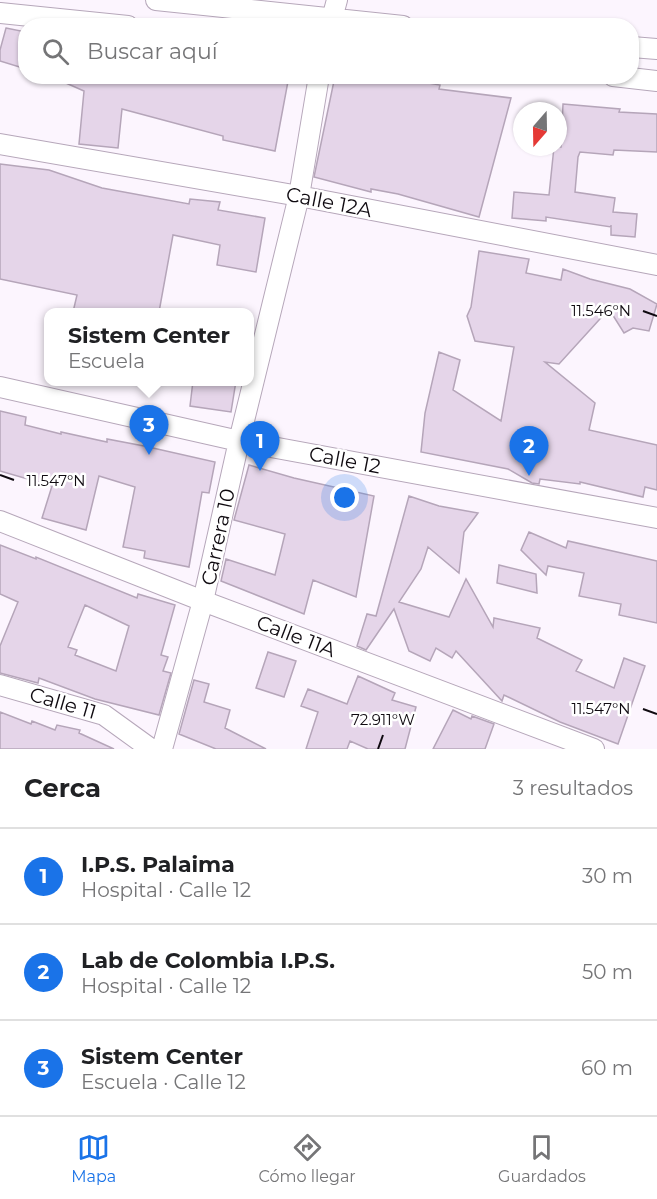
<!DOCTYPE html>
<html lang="es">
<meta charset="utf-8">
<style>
body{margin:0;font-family:Montserrat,sans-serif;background:#f6f6f6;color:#202124}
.compass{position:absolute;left:513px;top:102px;width:54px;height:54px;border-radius:50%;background:#fff;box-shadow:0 2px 4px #0004;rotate:200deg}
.you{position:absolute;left:345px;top:498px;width:21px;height:21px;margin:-15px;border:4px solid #fff;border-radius:50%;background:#1a73e8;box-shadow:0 0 0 9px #1a73e833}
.badge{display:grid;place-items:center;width:39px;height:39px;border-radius:50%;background:#1a73e8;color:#fff;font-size:20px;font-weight:700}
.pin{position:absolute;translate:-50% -50px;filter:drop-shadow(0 2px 3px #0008)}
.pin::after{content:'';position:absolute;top:32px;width:21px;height:18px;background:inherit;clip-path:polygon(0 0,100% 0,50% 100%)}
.popup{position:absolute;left:44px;top:308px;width:210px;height:78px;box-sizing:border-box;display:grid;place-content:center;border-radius:12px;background:#fff;filter:drop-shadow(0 2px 4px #0005);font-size:20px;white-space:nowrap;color:#757577}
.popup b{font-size:22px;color:#202124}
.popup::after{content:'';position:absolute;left:50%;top:100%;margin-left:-12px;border:12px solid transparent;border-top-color:#fff}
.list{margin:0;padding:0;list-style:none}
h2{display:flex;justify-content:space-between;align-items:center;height:78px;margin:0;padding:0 24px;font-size:26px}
h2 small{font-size:20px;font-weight:400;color:#757577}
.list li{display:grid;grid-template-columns:39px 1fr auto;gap:18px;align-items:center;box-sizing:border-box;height:96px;padding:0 24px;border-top:2px solid #e0e0e0}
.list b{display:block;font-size:22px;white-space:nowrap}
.list p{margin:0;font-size:20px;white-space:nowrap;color:#757577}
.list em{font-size:20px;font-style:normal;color:#757577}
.icon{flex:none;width:33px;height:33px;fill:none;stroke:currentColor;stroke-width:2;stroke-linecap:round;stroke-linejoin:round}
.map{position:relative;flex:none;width:657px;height:749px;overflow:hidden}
.search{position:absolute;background:#fff;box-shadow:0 2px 4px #0004;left:18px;right:18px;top:18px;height:66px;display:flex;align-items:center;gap:15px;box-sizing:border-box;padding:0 21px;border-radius:24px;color:#757577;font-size:22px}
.sheet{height:366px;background:#fff}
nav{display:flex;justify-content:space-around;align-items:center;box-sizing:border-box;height:84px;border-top:2px solid #e0e0e0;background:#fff;font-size:16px;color:#757577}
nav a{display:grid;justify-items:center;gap:3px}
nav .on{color:#1a73e8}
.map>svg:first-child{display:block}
.building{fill:#e5d5e9;stroke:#b5a5b9;stroke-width:1.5;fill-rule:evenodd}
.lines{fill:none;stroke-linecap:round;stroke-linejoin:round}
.street-casing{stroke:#b6a7ba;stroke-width:22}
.street{stroke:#fff;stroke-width:20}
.ticks{fill:none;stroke:#0f0a10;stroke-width:2}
.labels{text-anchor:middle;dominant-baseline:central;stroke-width:5;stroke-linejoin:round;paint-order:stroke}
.street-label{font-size:20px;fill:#0f0a10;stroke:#fff}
.ticks-label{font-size:15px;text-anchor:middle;fill:#0f0a10;stroke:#fff;stroke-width:5;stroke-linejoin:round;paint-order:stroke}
</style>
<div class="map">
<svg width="657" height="749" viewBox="0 0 657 749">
<rect width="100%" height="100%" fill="#fcf5fe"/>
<path class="building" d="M 6,28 L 26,32 L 26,69 L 0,61 L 0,50 Z
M 50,76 L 289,76 L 275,151 L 223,140 L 223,136 L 122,109 L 118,148 L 79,144 L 84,91 Z
M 335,76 L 389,76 L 440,85 L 439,89 L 511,98 L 479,217 L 398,194 L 371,189 L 371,192 L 314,177 Z
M 563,104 L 620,109 L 619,112 L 657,114 L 657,152 L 614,150 L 613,155 L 580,152 L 578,157 L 575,192 L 615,198 L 613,212 L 637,214 L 635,237 L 611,235 L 611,225 L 611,227 L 546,217 L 546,221 L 512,218 L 514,192 L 549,195 L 554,147 L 561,147 Z
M 0,164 L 49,170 L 102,188 L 189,204 L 190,199 L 220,202 L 218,210 L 265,218 L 256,272 L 217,265 L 220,245 L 173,235 L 159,312 L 73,312 L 77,295 L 0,279 Z
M 479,251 L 529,259 L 526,273 L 561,280 L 563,269 L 590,279 L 630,289 L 657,304 L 649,331 L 633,328 L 624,333 L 609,309 L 559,364 L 545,362 L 595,403 L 589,430 L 657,445 L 657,490 L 645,487 L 643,497 L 580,482 L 580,484 L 540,479 L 539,484 L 532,483 L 508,469 L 421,452 L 425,413 L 439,352 L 460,360 L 453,390 L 501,421 L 514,347 L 475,341 L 467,316 L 471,307 Z
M 193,381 L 236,381 L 231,412 L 190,406 Z
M 0,411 L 26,417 L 25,425 L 61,434 L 61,432 L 107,442 L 107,439 L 144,446 L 215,462 L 209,493 L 202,492 L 189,567 L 144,558 L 145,551 L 123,547 L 135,487 L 99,476 L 86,530 L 42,518 L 52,486 L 0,471 Z
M 249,465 L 294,478 L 374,496 L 356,597 L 313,580 L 304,614 L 221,581 L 226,559 L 275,575 L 285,534 L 234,520 Z
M 409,496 L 439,506 L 478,513 L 464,532 L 459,573 L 428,547 L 421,569 L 399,602 L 449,617 L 466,579 L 493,627 L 494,618 L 540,628 L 537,638 L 582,660 L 576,671 L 614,688 L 624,658 L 645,666 L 618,744 L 560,722 L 504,695 L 502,701 L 456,651 L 452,658 L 436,648 L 430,661 L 409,651 L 394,609 L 366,650 L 357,646 L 367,614 L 376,616 Z
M 529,532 L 566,548 L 568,541 L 657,561 L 657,623 L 619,615 L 621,604 L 579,596 L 584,573 L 548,566 L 546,575 L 521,550 Z
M 0,545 L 36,559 L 36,557 L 137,598 L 138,594 L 175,605 L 161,655 L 168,657 L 163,671 L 171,673 L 159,715 L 95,699 L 39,678 L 38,683 L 0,673 L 0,646 L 18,602 L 0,594 ZM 85,605 L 129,626 L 116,671 L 75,655 L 77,650 L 68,647 Z
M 499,565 L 536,574 L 537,593 L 497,583 Z
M 268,652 L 296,661 L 284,697 L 256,688 Z
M 358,676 L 395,693 L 392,700 L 416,707 L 405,749 L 368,749 L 350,741 L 347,749 L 306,749 L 318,712 L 301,706 L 308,689 L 347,704 Z
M 194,680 L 209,684 L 204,702 L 230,710 L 225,728 L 266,749 L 216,749 L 179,734 Z
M 453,710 L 471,719 L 472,716 L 494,724 L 485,749 L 433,749 Z
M 0,712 L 31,724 L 32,721 L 55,730 L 57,725 L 80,730 L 79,733 L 114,749 L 0,749 Z"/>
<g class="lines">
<defs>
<path id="street" d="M 156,0 L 403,26
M 0,13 L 128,26
M 330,26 L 337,0
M 632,47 L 657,49
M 613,76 L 657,81
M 0,144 L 299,196 L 657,265
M 0,387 L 239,441 L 657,518
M 0,521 L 203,601 L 594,749
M 0,685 L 104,715 L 151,749
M 162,749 L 203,601 L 239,441 L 299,196 L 319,76"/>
</defs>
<use href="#street" class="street-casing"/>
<use href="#street" class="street"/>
</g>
<path class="ticks" d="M 643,311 L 657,316M 0,475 L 14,480M 643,709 L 657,714M 378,749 L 383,735"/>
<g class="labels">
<g class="street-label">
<text transform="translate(329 202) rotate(11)">Calle 12A</text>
<text transform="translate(345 460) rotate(11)">Calle 12</text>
<text transform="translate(218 537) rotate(-78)">Carrera 10</text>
<text transform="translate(296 636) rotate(21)">Calle 11A</text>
<text transform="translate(63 703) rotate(16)">Calle 11</text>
</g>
</g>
<g class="ticks-label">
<text x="601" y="316">11.546°N</text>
<text x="56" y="486">11.547°N</text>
<text x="601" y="714">11.547°N</text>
<text x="383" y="725">72.911°W</text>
</g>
</svg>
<svg class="compass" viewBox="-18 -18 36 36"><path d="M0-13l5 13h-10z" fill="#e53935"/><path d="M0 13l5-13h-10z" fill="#757577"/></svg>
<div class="you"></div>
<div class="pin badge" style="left:260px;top:471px">1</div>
<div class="pin badge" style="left:529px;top:476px">2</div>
<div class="pin badge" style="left:149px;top:455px">3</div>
<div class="popup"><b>Sistem Center</b>Escuela</div>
<div class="search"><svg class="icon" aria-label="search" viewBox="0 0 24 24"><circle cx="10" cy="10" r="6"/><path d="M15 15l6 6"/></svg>Buscar aquí</div>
</div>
<section class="sheet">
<h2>Cerca<small>3 resultados</small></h2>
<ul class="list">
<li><span class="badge">1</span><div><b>I.P.S. Palaima</b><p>Hospital · Calle 12</p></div><em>30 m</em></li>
<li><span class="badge">2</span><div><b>Lab de Colombia I.P.S.</b><p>Hospital · Calle 12</p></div><em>50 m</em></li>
<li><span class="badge">3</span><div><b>Sistem Center</b><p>Escuela · Calle 12</p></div><em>60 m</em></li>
</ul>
</section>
<nav>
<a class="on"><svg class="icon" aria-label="map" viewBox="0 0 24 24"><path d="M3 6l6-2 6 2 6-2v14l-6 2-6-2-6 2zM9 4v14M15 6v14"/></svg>Mapa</a>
<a><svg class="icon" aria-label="directions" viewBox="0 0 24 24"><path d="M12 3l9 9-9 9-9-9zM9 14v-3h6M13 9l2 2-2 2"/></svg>Cómo llegar</a>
<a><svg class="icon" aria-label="saved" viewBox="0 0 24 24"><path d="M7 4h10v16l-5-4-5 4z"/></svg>Guardados</a>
</nav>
